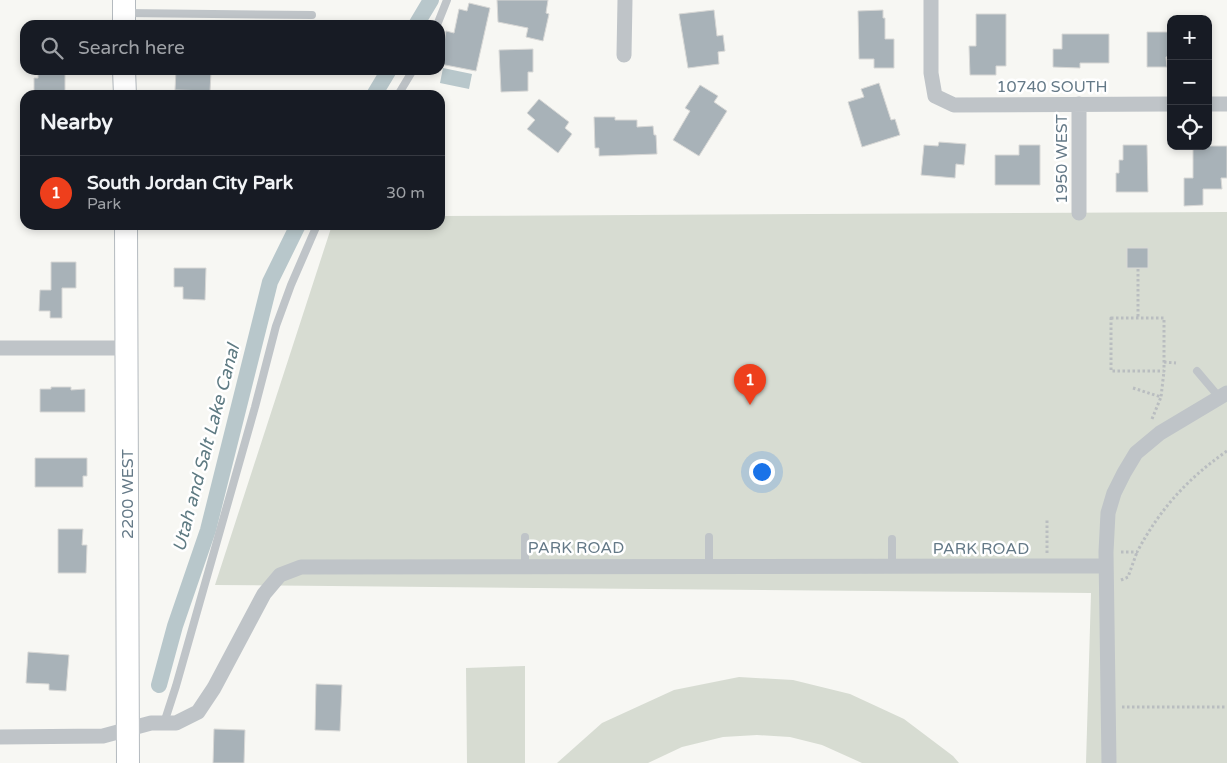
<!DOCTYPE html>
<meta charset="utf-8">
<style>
body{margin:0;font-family:"Varela Round",sans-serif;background:#20242c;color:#f1f3f6}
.controls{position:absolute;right:15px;top:15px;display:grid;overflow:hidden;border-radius:10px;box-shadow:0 2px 8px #0003}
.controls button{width:45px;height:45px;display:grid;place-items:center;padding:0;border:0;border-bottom:1px solid #363941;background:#171b24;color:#f1f3f6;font:25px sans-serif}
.you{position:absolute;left:761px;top:471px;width:18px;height:18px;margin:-12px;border:4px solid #fff;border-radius:50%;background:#1a73e8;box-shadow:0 0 0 8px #1a73e833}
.badge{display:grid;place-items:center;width:32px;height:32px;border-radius:50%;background:#ee3f1c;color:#fff;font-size:16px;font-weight:700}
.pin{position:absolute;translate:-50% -41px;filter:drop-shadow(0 1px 2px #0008)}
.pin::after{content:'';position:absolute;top:26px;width:18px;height:15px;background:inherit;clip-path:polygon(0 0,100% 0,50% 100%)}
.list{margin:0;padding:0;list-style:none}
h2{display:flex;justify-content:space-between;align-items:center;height:65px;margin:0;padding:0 20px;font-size:21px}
h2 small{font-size:16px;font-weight:400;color:#9ea1a6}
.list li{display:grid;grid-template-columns:32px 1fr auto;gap:15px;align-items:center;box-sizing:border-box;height:75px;padding:0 20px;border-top:1px solid #363941}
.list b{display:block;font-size:19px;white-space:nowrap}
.list p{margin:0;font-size:16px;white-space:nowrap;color:#9ea1a6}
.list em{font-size:16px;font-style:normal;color:#9ea1a6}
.icon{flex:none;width:28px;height:28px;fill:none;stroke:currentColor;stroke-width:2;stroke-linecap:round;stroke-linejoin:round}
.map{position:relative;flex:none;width:1227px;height:763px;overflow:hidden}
.search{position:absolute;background:#171b24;box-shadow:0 2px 8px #0003;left:20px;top:20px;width:425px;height:55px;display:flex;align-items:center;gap:12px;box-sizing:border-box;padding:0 18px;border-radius:15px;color:#9ea1a6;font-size:19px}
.panel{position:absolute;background:#171b24;box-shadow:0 2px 8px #0003;left:20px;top:90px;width:425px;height:140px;border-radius:15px}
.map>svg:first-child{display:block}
.green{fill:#d7dcd2}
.water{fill:#b8c7cb}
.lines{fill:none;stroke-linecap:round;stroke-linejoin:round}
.canal{stroke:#b8c7cb;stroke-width:16}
.building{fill:#a8b2b8;stroke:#d8d8d6}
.secondary-casing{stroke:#b4babf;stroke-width:24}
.path{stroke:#b9bdc0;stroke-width:3;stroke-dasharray:2.5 2.5;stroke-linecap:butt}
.lane{stroke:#bfc4c8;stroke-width:8}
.street{stroke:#bfc4c8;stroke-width:15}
.secondary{stroke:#fff;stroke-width:22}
.labels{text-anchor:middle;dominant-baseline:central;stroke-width:5;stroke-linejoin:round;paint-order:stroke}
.street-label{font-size:16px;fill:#647987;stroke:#fff}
.water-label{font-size:18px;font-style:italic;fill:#5f7b83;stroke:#fff}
</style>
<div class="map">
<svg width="1227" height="763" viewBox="0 0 1227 763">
<rect width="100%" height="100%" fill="#f7f7f3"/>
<path class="green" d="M 1227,212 L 1227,763 L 1086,763 L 1091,593 L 215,585 L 332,225 L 440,225 L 440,216 Z
M 525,666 L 525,763 L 467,763 L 466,668 Z
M 739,677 L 793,680 L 850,694 L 904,719 L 953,756 L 959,763 L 862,763 L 822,745 L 790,737 L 757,735 L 723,737 L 682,747 L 648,763 L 557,763 L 602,723 L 674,690 Z"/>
<path class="water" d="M 443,68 L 472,74 L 469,89 L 440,83 Z"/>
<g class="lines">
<path class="canal" d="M 416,25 L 431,0
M 374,95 L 389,70
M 159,685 L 175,626 L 208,530 L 270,282 L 298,225"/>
</g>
<path class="building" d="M 497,0 L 548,0 L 546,13 L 549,14 L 543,41 L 526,37 L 528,28 L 498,22 Z
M 469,3 L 490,8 L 476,71 L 440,64 L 446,31 L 454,33 L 459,9 L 467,11 Z
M 714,10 L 717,36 L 723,35 L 725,51 L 718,52 L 719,64 L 688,68 L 679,14 Z
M 883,10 L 883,18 L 885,18 L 885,39 L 894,39 L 894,68 L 874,68 L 874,59 L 859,59 L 858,11 Z
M 976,14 L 1006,14 L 1006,66 L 996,66 L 996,75 L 970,75 L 969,46 L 976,46 Z
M 1147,32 L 1171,32 L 1171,56 L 1166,57 L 1167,67 L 1147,67 Z
M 1062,34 L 1109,34 L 1109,63 L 1080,63 L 1080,68 L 1053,67 L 1053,49 L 1062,49 Z
M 533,49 L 533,72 L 528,72 L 528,91 L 501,92 L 499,50 Z
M 38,70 L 65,70 L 65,95 L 34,95 L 34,78 L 38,78 Z
M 176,70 L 204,70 L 204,72 L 211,72 L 210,91 L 175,90 Z
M 879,83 L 891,120 L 895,119 L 900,135 L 862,147 L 848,102 L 864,97 L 861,89 Z
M 700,85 L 718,96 L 714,102 L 727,111 L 699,156 L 673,140 L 690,111 L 685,108 Z
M 539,99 L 569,122 L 565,128 L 572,134 L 558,153 L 527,129 L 535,120 L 527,113 Z
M 594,117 L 615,117 L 615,120 L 637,120 L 637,127 L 653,126 L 654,135 L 656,135 L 657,154 L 599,156 L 599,148 L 595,148 Z
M 939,142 L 966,144 L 964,165 L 956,164 L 955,178 L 921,175 L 924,145 L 938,146 Z
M 1019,145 L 1040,145 L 1040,185 L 995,185 L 995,155 L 1019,155 Z
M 1123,145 L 1147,145 L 1148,192 L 1116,192 L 1116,173 L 1119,173 L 1119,160 L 1123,160 Z
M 1193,146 L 1227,146 L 1227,178 L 1221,178 L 1222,189 L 1203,189 L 1203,205 L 1184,206 L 1184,178 L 1193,178 Z
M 1127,248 L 1148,248 L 1148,268 L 1127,268 Z
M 51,262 L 76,262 L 76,288 L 62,288 L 62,318 L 50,318 L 50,311 L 39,311 L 40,290 L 51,290 Z
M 174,268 L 206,268 L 205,300 L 183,299 L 183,287 L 174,287 Z
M 51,387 L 71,387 L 71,390 L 85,389 L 85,412 L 40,412 L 40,389 L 51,389 Z
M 35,458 L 87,458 L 87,476 L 83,476 L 83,487 L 35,487 Z
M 58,529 L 83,529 L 82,545 L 87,545 L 86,573 L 58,573 Z
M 28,652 L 69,655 L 66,691 L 49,690 L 49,684 L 26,683 Z
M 316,684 L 342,685 L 340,731 L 315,730 Z
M 214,729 L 245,730 L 244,763 L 213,763 Z"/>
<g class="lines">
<defs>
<path id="secondary" d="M 124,25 L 124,0
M 124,70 L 125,95
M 126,225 L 128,763"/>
</defs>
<use href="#secondary" class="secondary-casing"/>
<path class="path" d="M 1138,269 L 1138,318
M 1111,318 L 1164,318 L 1164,371 L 1111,371 Z
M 1164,362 L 1176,363
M 1133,388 L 1161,397 L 1164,371
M 1152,419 L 1161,397
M 1121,552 L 1137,552 C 1160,509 1187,479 1227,451
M 1047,553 L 1047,520
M 1121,580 L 1128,577 L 1137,552
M 1122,707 L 1227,707"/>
<path class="lane" d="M 126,13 L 312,15
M 437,25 L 447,0
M 398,95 L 413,70
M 1197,371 L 1219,397
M 709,537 L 709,566
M 525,565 L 525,537
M 892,567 L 892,539
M 164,723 L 176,686 L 255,407 L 276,326 L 291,285 L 317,225"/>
<path class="street" d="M 931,0 L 931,73 L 935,96 L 954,105 L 1171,104
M 624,55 L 625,0
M 1079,104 L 1079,213
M 1208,104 L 1227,104
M 0,348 L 128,348
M 0,737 L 103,736 L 151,723 L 176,723 L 198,712 L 214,688 L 264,594 L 280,575 L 301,567 L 1106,566
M 1109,763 L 1106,552 L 1108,513 L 1114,493 L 1124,473 L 1136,453 L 1160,433 L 1227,393"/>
<use href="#secondary" class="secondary"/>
</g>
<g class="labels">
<g class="street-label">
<text x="1052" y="87">10740 SOUTH</text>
<text transform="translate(1062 159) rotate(-90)">1950 WEST</text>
<text transform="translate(128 494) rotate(-90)">2200 WEST</text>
<text x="576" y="548">PARK ROAD</text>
<text x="981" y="549">PARK ROAD</text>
</g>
<g class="water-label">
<text transform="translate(206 448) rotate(-75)">Utah and Salt Lake Canal</text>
</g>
</g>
</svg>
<div class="controls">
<button>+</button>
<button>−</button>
<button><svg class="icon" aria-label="locate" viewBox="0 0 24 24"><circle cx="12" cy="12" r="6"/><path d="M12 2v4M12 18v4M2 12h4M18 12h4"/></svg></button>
</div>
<div class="you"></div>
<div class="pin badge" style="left:750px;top:405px">1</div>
<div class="search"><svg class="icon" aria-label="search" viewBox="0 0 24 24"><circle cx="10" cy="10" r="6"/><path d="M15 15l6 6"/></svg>Search here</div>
<section class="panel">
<h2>Nearby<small></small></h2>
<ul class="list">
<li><span class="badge">1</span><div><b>South Jordan City Park</b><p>Park</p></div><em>30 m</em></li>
</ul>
</section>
</div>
